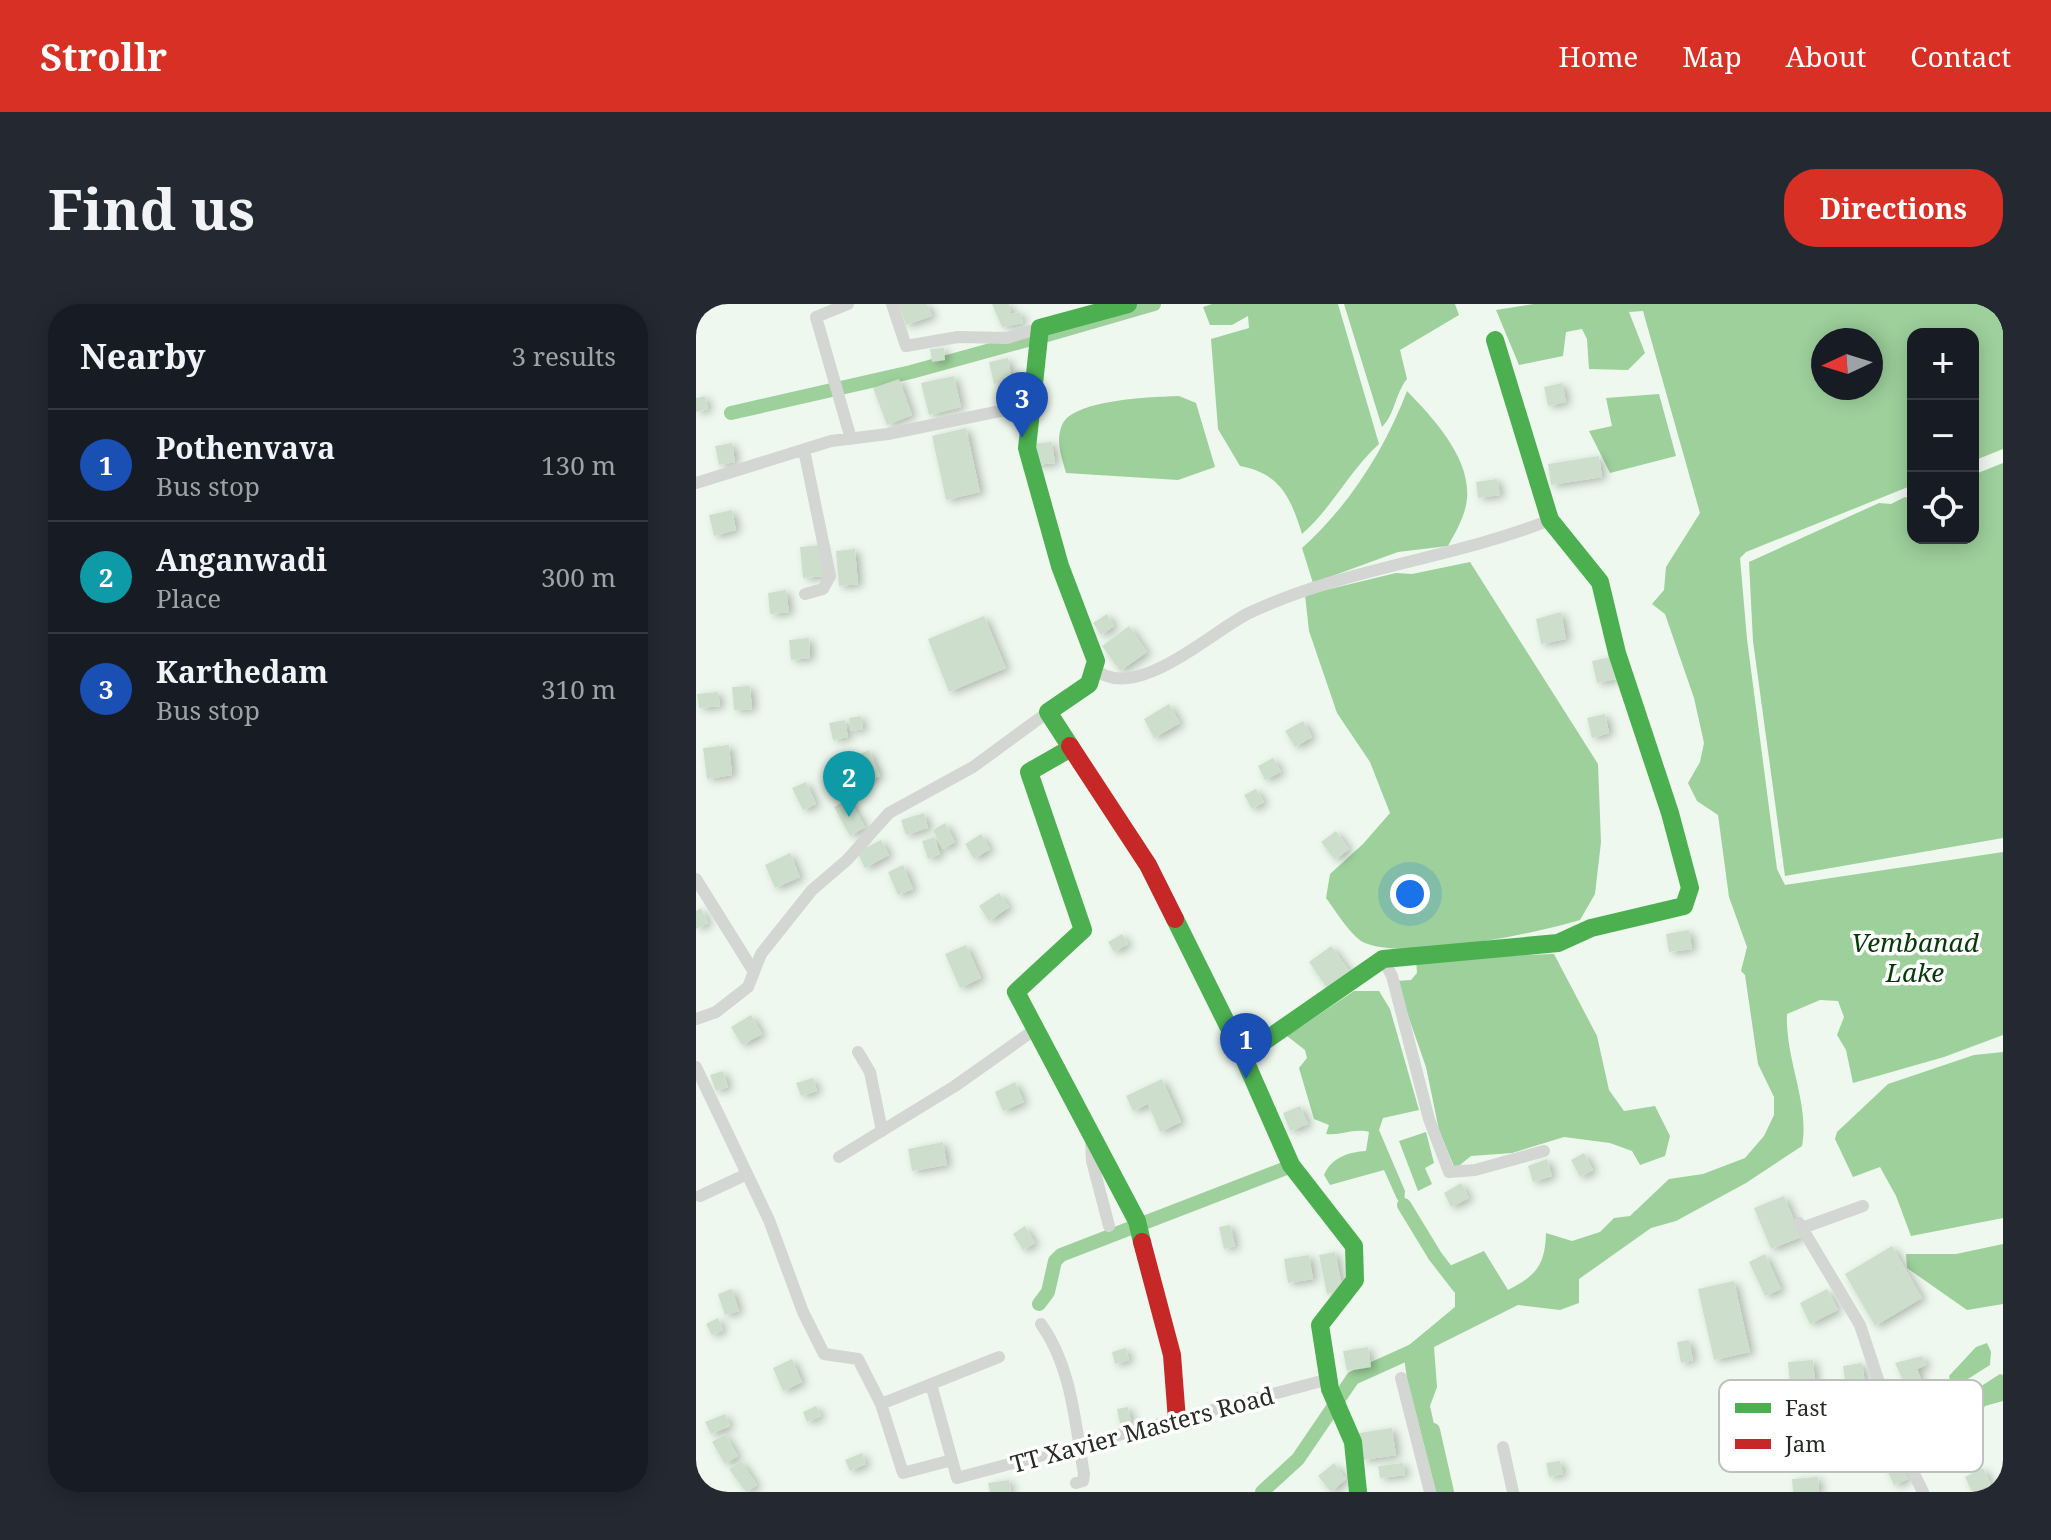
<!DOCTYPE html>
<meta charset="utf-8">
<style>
body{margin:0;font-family:"Noto Serif",serif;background:#242831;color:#f1f3f6}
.controls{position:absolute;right:24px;top:24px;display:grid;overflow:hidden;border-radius:16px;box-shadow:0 4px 20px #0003}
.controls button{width:72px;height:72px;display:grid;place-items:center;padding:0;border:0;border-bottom:2px solid #363941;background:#171b24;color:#f1f3f6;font:40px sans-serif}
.compass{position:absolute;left:1115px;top:24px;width:72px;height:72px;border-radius:50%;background:#171b24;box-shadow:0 4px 20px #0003;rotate:266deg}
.you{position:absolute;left:714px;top:590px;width:28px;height:28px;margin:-20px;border:6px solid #fff;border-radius:50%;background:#1a73e8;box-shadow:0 0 0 12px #1a73e833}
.badge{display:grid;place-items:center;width:52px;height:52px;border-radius:50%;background:#d93025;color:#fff;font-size:26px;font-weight:700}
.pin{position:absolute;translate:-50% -66px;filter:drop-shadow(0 2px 4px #0008)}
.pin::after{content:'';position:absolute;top:42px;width:28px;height:24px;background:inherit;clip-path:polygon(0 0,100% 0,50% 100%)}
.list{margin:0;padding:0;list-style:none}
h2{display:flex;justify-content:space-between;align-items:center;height:104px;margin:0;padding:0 32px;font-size:34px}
h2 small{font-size:26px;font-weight:400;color:#9ea1a6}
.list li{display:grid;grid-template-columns:52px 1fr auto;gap:24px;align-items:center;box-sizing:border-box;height:112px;padding:0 32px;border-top:2px solid #363941}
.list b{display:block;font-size:30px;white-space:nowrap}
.list p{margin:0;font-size:26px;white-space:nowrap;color:#9ea1a6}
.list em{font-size:26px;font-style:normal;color:#9ea1a6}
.icon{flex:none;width:44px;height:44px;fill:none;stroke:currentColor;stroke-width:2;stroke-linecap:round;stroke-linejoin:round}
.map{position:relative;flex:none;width:1307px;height:1188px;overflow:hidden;border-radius:32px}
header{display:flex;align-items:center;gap:48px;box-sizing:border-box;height:112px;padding:0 40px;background:#d93025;color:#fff}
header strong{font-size:38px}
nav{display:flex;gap:44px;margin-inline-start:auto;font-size:28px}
.intro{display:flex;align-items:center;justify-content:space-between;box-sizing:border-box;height:192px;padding:0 48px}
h1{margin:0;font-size:56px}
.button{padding:20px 36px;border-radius:32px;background:#d93025;color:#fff;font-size:28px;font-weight:700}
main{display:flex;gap:48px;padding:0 48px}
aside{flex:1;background:#171b24;border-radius:32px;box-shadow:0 4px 20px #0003}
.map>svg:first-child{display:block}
.water{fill:#9dd09b;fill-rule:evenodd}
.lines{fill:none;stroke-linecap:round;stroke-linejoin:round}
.canal{stroke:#9dd09b;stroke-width:14}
.building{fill:#cddfcc;filter:url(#shadow)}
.street{stroke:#d3d6d3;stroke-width:12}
.fast{stroke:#4caf50;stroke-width:18}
.jam{stroke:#c62828;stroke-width:18}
.labels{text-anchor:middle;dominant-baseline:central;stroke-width:7;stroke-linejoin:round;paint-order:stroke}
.street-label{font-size:24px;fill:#252c25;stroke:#fff}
.water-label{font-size:26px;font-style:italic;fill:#07390a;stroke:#fff}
.key{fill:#fff;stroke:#bec0be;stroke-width:2}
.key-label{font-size:22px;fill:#252c25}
</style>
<header>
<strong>Strollr</strong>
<nav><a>Home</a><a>Map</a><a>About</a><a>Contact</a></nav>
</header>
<div class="intro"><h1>Find us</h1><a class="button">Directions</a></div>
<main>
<aside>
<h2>Nearby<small>3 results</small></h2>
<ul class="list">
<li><span class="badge" style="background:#1a4fb4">1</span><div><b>Pothenvava</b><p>Bus stop</p></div><em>130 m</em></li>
<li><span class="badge" style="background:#0f9aa8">2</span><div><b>Anganwadi</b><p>Place</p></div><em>300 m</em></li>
<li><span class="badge" style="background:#1a4fb4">3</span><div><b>Karthedam</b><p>Bus stop</p></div><em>310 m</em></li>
</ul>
</aside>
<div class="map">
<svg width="1307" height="1188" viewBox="0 0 1307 1188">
<defs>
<filter id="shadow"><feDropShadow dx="4.5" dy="2.5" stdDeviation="4" flood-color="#0004"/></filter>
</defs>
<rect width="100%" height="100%" fill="#eef8ee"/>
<path class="water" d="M 516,0 L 642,0 L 683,140 C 653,167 637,203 606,230 C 595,194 584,169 544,162 L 522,125 L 515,35 L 553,24 L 552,12 L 536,21 L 514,21 L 507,3 Z
M 648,0 L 759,0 L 763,11 L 704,46 L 711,75 C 699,90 699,110 686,123 Z
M 838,0 L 1307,0 L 1307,145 L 1277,157 L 1277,30 L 1217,30 L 1217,181 L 1050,248 L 1044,254 L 1051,335 L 1081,565 L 1089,581 L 1307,548 L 1307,731 L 1248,753 L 1157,779 L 1150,746 L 1141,731 L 1148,713 L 1142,697 L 1124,696 L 1091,710 C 1089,755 1114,800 1106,842 L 1050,879 L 980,917 L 955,924 L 883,975 L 883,999 L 864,1006 L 822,1001 L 738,1043 L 741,1083 L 734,1102 L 753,1188 L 740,1188 L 711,1075 L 707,1046 L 759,1003 L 759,983 L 751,963 L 788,947 L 812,986 C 841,971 849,961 850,929 L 876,937 L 904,928 L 918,914 L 934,912 L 973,875 L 1007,870 L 1049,854 L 1068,832 L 1078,811 L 1078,793 L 1062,760 L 1049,671 L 1045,667 L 1051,643 L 1033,593 L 1022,511 L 1001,497 L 992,479 L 1004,458 L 1008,439 L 998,394 L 969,310 L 956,300 L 968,286 L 970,263 L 1004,209 L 947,7 L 933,8 L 949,49 L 932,66 L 893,65 L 891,35 L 886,25 L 870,28 L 867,52 L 823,61 L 800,6 ZM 1127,36 L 1175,36 L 1175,84 L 1127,84 Z
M 711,87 C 737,114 775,154 771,195 C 769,213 760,227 752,242 L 702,248 L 617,279 L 606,244 C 653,202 689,145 711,87 Z
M 963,90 L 980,152 L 914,169 L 893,127 L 916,122 L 910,94 Z
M 483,92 L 500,99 L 519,163 L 482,176 L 370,169 C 366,154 359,137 366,121 C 377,95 457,93 483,92 Z
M 1307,159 L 1307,534 L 1089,572 L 1057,337 L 1053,258 L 1183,199 L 1195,200 L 1209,193 L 1217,196 L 1217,234 L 1277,234 L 1277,171 Z
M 774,258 L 902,460 L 905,538 L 899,590 L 884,616 C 841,629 703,659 665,637 C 652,628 640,607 630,594 L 634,570 L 667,540 L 694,509 L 674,458 L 641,409 L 613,327 L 609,291 L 700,269 L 716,270 Z
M 858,650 L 901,732 L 913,786 L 928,807 L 959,802 L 974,832 L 969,852 L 944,861 L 936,847 L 914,839 L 868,833 L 816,849 L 775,852 L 759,865 L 743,826 L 730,763 L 700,677 L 715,676 L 721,669 L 720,655 Z
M 658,687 L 683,687 L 694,705 L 723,806 L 687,814 L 683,826 L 709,887 L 708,901 L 701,895 L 688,866 L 634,881 L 628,871 C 635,854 652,848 670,847 L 673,828 C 657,824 646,832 630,830 L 633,821 L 618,815 L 603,764 L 611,754 L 609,746 L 591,732 Z
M 1307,748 L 1307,914 L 1215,932 L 1200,892 L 1184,863 L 1157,873 L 1139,835 L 1141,828 L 1192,780 L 1278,751 Z
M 730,828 L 738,859 L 729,864 L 736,880 L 722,887 L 703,837 Z
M 1307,940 L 1307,1000 L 1271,1006 L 1211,964 L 1210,950 L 1260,950 Z
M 1291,1039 L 1295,1048 L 1294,1061 L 1256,1085 L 1253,1072 L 1280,1043 Z
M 1304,1070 L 1307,1071 L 1307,1097 L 1289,1102 L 1280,1118 L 1266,1122 L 1257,1100 Z"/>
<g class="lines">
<path class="canal" d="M 351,31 L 458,0
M 35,109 L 215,68 L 335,35
M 708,901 L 739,952 L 763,983
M 343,1000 L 352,988 L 359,957 L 365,951 L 593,863
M 737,1126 L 751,1188
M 566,1188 L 602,1155 L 657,1074 L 719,1046"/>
</g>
<path class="building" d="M 202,0 L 231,0 L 236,12 L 210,21 Z
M 296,0 L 313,0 L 315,10 L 324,8 L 327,19 L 306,23 Z
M 248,44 L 249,56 L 236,58 L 234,45 Z
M 312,54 L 316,76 L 298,80 L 293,58 Z
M 258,72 L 265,103 L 233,111 L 225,79 Z
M 203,75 L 216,111 L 191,121 L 177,84 Z
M 866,79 L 870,98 L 852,102 L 848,83 Z
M 9,92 L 12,105 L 0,108 L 0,94 Z
M 270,124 L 284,188 L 250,196 L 236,132 Z
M 356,138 L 359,159 L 338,161 L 335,140 Z
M 36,139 L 39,158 L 23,161 L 19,142 Z
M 903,152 L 906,173 L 855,181 L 852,160 Z
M 801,175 L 804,191 L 782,194 L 780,178 Z
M 36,206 L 40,226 L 18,232 L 13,211 Z
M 125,241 L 128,272 L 107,274 L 104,243 Z
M 159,245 L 162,280 L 143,282 L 140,247 Z
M 90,286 L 93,308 L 74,310 L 72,289 Z
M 865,308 L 870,335 L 845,340 L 840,315 Z
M 411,310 L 418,322 L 405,331 L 397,319 Z
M 288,312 L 310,364 L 253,388 L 232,335 Z
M 433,322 L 451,348 L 424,367 L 406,342 Z
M 113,334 L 114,354 L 95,356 L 93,336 Z
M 915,353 L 920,375 L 901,379 L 896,357 Z
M 54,382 L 56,405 L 38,406 L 36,383 Z
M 22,388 L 24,402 L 3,404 L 1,390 Z
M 473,400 L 484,419 L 458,434 L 448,415 Z
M 909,410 L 913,429 L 896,434 L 891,414 Z
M 165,412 L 167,425 L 155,427 L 153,414 Z
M 149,416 L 152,433 L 137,436 L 133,419 Z
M 607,417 L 616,433 L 599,443 L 589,427 Z
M 33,441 L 36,471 L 11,475 L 7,444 Z
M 173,446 L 184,472 L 144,489 L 133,463 Z
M 577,454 L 585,468 L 569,476 L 562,462 Z
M 110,478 L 120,500 L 107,506 L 96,484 Z
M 560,485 L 568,498 L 556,505 L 548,491 Z
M 153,495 L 169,523 L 154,532 L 138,503 Z
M 228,509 L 232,524 L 210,531 L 205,516 Z
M 249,519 L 259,538 L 247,545 L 237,526 Z
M 640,527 L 653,545 L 639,556 L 625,538 Z
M 285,530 L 294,545 L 278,555 L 269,540 Z
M 238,533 L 244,550 L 232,555 L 226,537 Z
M 185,536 L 193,551 L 169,564 L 161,548 Z
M 94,549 L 104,573 L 79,584 L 69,561 Z
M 207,561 L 217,585 L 202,591 L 192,568 Z
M 303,589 L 313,603 L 293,617 L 283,602 Z
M 5,604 L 12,619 L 0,625 L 0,607 Z
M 993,626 L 996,645 L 973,648 L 970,630 Z
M 426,630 L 432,640 L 418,648 L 412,638 Z
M 270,641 L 285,674 L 264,684 L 249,650 Z
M 635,642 L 654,668 L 631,684 L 613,658 Z
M 55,711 L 66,730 L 46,741 L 35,723 Z
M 27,767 L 32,783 L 20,787 L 14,771 Z
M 117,774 L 121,787 L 105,792 L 100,779 Z
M 466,775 L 485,818 L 464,828 L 452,800 L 437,807 L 430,792 Z
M 319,778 L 328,798 L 307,807 L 299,788 Z
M 604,802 L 612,820 L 594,827 L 587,809 Z
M 247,838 L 251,861 L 216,867 L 212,845 Z
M 888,849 L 897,866 L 884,873 L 875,856 Z
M 851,855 L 856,872 L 837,878 L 832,862 Z
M 765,879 L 773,894 L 755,903 L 748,889 Z
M 1088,892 L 1105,933 L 1075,945 L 1058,904 Z
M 534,921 L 539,942 L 528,945 L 523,923 Z
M 329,922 L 339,939 L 327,946 L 317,930 Z
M 1196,942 L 1226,994 L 1179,1022 L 1149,970 Z
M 639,948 L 647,986 L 631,990 L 623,951 Z
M 1069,950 L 1085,985 L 1069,992 L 1053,958 Z
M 613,951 L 617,975 L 592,979 L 588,955 Z
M 1038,977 L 1054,1048 L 1018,1056 L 1002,985 Z
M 36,985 L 43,1007 L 29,1011 L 22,990 Z
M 1131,985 L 1142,1006 L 1114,1020 L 1104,999 Z
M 22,1014 L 27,1026 L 16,1031 L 10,1020 Z
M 993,1036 L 997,1056 L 985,1059 L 981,1038 Z
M 672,1043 L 675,1063 L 651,1067 L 647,1047 Z
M 430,1044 L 433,1056 L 419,1060 L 416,1048 Z
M 1226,1052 L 1230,1061 L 1221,1065 L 1225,1075 L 1210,1083 L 1199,1059 Z
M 96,1055 L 106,1078 L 87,1087 L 77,1064 Z
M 1117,1056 L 1119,1078 L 1094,1080 L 1092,1058 Z
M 1166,1059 L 1169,1079 L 1150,1083 L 1147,1062 Z
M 120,1102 L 125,1112 L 111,1118 L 107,1108 Z
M 432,1103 L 435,1118 L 424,1120 L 421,1105 Z
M 29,1110 L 34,1122 L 15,1130 L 9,1118 Z
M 696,1124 L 700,1151 L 667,1156 L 663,1129 Z
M 29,1130 L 42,1152 L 29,1160 L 16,1138 Z
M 1200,1147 L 1212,1175 L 1198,1181 L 1186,1154 Z
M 166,1149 L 170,1160 L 154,1167 L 149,1156 Z
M 45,1157 L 61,1181 L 50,1188 L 33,1165 Z
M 864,1157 L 867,1170 L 853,1173 L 850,1159 Z
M 638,1159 L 650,1175 L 635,1188 L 622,1172 Z
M 707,1159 L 709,1171 L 684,1174 L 682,1162 Z
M 1287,1164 L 1295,1181 L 1276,1188 L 1269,1173 Z
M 1122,1173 L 1123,1188 L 1097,1188 L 1096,1175 Z
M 313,1176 L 315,1188 L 294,1188 L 292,1179 Z"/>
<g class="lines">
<path class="street" d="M 152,0 L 120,13 L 155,135
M 196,0 L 210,42 L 262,33 L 311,34 L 344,24
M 108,146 L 134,272 L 127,285 L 109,290
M 0,179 L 135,137 L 192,130 L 333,101
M 398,364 C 437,402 516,327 553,309 C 649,264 756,255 854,216
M 0,575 L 58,668
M 687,655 L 696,672 L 733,815 L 753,868 L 779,866 L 848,847
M 0,715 L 20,708 L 52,683 L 65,650 L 116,586 L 151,556 L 193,509 L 277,463 L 352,408
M 162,748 L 174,768 L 186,827
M 0,763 L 73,916 L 107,1008 L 128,1050 L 162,1055 L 185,1100 L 207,1169 L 256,1156
M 395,839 L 396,857 L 413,922
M 143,853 L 259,782 L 338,726
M 4,892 L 51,870
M 1103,919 L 1164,1021 L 1204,1142 L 1227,1188
M 1106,924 L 1167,902
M 345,1020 C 376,1063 379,1120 388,1170 L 387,1177 L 380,1179
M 705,1074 L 734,1188
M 235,1080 L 261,1174 L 633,1075
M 185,1100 L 303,1053
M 807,1143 L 817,1188"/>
<path class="fast" d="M 374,442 L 352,408 L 393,380 L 400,357 L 364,262 L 331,144 L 344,24 L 432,0
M 375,444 L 333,468 L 387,626 L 320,688 L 441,917 L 446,938
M 479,615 L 547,752 L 595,861 L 658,942 L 659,976 L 624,1021 L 634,1085 L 657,1138 L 662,1188
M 547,752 L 687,655 L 862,639 L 895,624 L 988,602 L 994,584 L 974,509 L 921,349 L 904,278 L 854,216 L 799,36"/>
<path class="jam" d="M 374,442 L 452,561 L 479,615
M 446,938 L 476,1051 L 481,1116"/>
</g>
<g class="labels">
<g class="street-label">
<text transform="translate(446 1125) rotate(-15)">TT Xavier Masters Road</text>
</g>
<g class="water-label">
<text x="1219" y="638">Vembanad<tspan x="1219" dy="30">Lake</tspan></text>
</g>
</g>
<rect x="1023" y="1076" width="264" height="92" rx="12" class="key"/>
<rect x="1039" y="1099" width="36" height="10" fill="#4caf50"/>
<rect x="1039" y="1135" width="36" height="10" fill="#c62828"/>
<g class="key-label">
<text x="1089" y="1112">Fast</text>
<text x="1089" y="1148">Jam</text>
</g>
</svg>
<div class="controls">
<button>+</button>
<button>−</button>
<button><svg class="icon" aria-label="locate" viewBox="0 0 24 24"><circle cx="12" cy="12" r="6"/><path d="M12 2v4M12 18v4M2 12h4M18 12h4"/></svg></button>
</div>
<svg class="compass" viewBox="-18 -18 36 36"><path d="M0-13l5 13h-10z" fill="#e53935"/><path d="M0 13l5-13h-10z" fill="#9ea1a6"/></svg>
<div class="you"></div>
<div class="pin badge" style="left:550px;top:775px;background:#1a4fb4">1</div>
<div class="pin badge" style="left:153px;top:513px;background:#0f9aa8">2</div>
<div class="pin badge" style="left:326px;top:134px;background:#1a4fb4">3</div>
</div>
</main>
